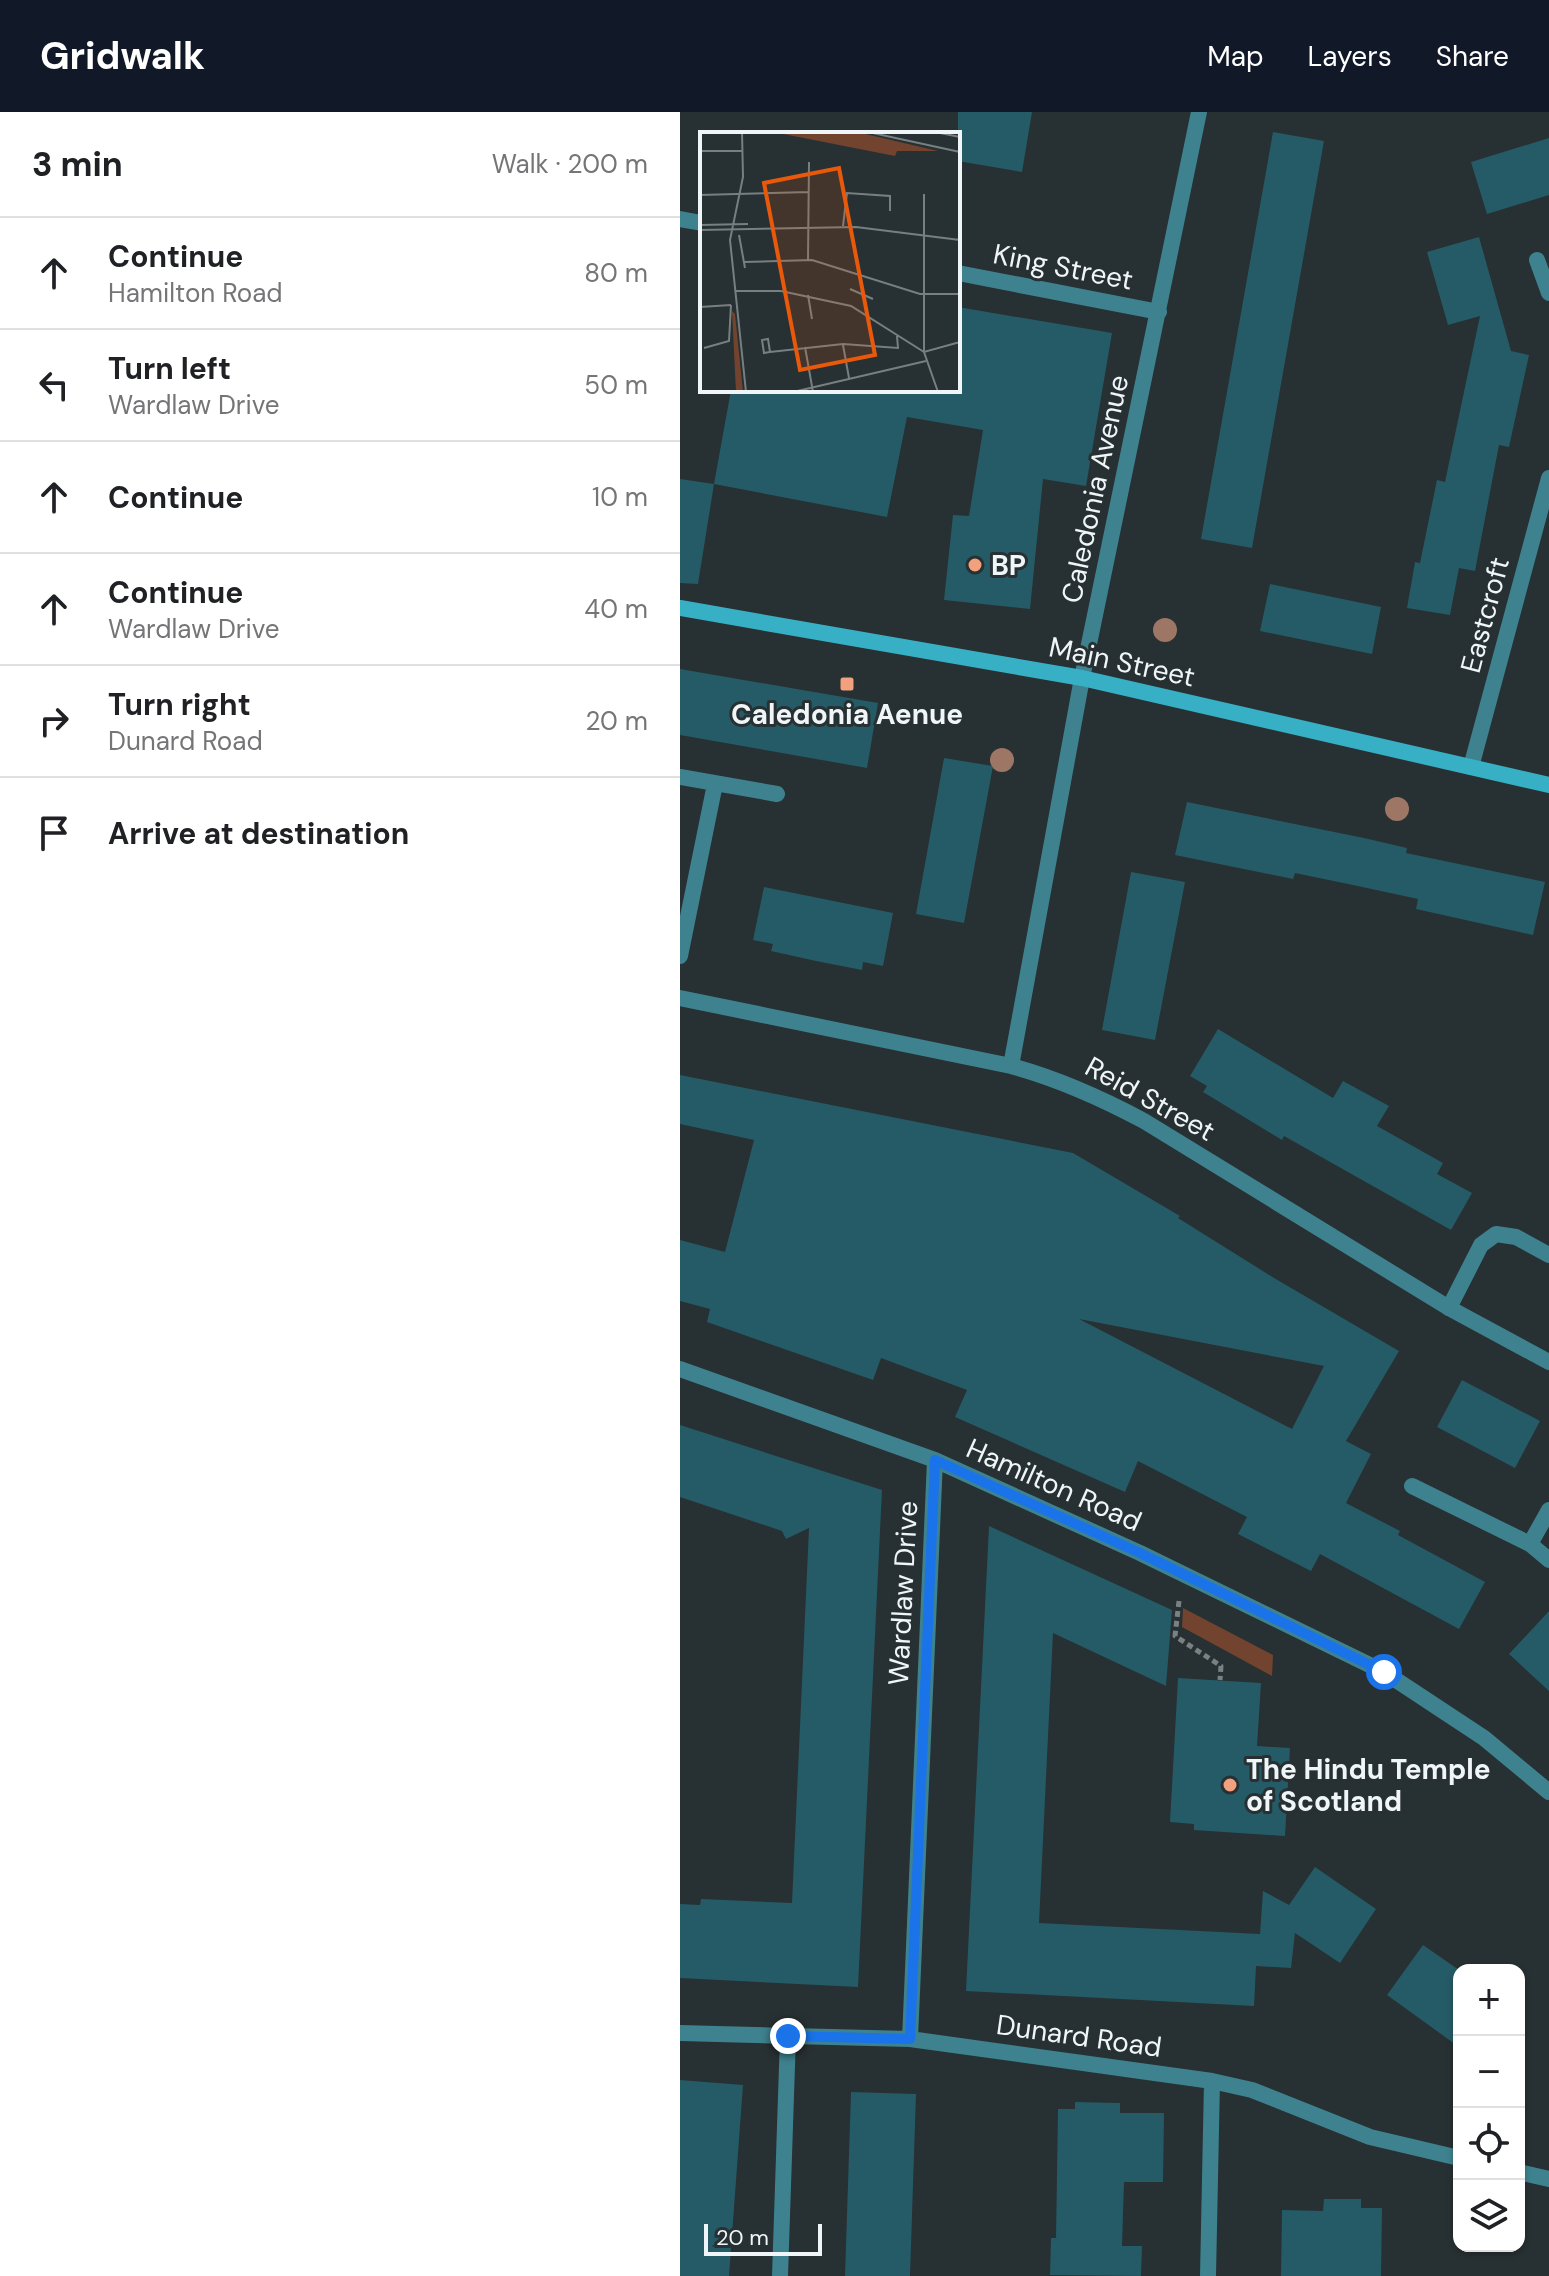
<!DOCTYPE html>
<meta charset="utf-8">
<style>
body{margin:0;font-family:"DM Sans",sans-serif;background:#f6f6f6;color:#202124}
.controls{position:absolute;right:24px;bottom:24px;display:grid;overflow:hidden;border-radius:16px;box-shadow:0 2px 6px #0004}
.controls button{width:72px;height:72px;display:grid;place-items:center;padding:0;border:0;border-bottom:2px solid #e0e0e0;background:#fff;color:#202124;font:40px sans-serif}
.scale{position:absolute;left:24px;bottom:20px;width:118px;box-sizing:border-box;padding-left:8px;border:4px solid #f0f6f7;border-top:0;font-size:22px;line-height:28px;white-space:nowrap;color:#f0f6f7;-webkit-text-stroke:6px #273032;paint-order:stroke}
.stop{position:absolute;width:24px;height:24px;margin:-18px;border:6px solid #1a73e8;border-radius:50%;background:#fff}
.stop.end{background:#1a73e8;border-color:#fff;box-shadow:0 2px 8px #0008}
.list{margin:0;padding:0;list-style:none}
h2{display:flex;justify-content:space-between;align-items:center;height:104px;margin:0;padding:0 32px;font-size:34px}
h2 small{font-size:26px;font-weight:400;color:#757577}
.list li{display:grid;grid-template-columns:52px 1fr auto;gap:24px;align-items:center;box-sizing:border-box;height:112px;padding:0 32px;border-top:2px solid #e0e0e0}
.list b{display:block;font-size:30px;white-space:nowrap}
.list p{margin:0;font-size:26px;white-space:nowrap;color:#757577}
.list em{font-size:26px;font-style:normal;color:#757577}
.icon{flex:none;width:44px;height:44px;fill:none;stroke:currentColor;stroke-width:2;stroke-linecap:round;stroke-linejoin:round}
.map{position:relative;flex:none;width:869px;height:2164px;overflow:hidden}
header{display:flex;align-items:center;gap:48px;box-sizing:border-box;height:112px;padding:0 40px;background:#111827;color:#fff}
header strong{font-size:38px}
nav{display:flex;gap:44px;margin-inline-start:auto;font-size:28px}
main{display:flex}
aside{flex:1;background:#fff}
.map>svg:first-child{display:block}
.green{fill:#72442f}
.building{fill:#255b66;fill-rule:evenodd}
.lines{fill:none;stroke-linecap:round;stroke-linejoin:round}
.path{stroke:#798183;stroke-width:5;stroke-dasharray:6 4;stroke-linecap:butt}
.lane{stroke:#3e828f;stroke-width:16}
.street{stroke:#3e828f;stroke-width:16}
.secondary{stroke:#37b0c6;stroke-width:16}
.tree{fill:#9d7665}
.route{stroke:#1a73e8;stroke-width:10}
.poi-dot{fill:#f1a17d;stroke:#273032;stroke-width:3}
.labels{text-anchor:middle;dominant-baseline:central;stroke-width:6;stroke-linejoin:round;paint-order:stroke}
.street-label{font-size:28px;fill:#f0f6f7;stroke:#273032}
.poi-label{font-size:28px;font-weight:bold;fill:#f0f6f7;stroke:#273032;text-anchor:start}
.inset-road{fill:none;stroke:#777f81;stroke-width:2}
.view{fill:#e8590c;fill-opacity:0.15;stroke:#e8590c;stroke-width:4}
.inset-edge{fill:none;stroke:#f0f6f7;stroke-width:4}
</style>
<header>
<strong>Gridwalk</strong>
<nav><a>Map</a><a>Layers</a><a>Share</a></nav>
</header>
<main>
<aside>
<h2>3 min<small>Walk · 200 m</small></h2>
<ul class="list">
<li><svg class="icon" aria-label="ahead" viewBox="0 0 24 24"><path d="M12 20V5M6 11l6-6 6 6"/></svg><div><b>Continue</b><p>Hamilton Road</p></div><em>80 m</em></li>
<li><svg class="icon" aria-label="left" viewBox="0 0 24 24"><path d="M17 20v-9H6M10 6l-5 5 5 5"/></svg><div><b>Turn left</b><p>Wardlaw Drive</p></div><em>50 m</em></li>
<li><svg class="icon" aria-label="ahead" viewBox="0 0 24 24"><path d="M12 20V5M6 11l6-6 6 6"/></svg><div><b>Continue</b></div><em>10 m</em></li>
<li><svg class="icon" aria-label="ahead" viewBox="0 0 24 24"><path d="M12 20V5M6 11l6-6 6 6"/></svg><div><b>Continue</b><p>Wardlaw Drive</p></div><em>40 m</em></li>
<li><svg class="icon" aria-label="right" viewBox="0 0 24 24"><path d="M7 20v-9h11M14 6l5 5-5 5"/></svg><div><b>Turn right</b><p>Dunard Road</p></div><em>20 m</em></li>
<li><svg class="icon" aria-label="arrive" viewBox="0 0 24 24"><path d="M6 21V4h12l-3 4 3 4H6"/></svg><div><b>Arrive at destination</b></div></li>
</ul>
</aside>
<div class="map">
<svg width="869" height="2164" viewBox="0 0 869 2164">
<rect width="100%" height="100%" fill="#273032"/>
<path class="green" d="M 503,1496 L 593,1543 L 592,1564 L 502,1515 Z"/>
<path class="building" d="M 278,0 L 352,0 L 342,60 L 278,49 Z
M 593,20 L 644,29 L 572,436 L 521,427 Z
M 869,26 L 869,83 L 807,102 L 791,50 Z
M 799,125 L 831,239 L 849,243 L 829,335 L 819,333 L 795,459 L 779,456 L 770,503 L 727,496 L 735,450 L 740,451 L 757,368 L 765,370 L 800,204 L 768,213 L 747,140 Z
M 278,195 L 432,221 L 406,374 L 363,367 L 350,497 L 264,488 L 273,403 L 289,404 L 303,318 L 227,305 L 207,405 L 34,372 L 51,278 L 278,278 Z
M 0,367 L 34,372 L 18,472 L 0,471 Z
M 590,472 L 701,495 L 692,542 L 580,519 Z
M 0,557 L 198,591 L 187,656 L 0,623 Z
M 264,646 L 313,654 L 284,811 L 236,802 Z
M 507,690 L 684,726 L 727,736 L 726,741 L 865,770 L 853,823 L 736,797 L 738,787 L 673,773 L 615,761 L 613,767 L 495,743 Z
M 451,760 L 505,770 L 475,928 L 422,918 Z
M 84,775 L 213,801 L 203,854 L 183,850 L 182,858 L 136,849 L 91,839 L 93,832 L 73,828 Z
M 538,917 L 653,986 L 663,969 L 709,994 L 697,1014 L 763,1051 L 757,1062 L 792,1081 L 771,1118 L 604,1024 L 602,1028 L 523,980 L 527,974 L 510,964 Z
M 0,963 L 393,1041 L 500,1104 L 498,1106 L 594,1166 L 719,1239 L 666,1329 L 691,1342 L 666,1391 L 720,1419 L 718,1423 L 805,1470 L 779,1517 L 640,1442 L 631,1459 L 558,1422 L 567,1405 L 458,1349 L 445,1380 L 275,1305 L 287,1278 L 201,1246 L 193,1268 L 27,1210 L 30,1197 L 0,1189 L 0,1128 L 45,1140 L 74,1028 L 0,1012 ZM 399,1207 L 644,1254 L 612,1317 Z
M 782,1268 L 860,1309 L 835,1356 L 757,1315 Z
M 0,1313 L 202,1378 L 178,1875 L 0,1866 L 0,1792 L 20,1793 L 21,1787 L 112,1791 L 129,1416 L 106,1427 L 102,1419 L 0,1385 Z
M 309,1414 L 492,1498 L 486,1574 L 373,1521 L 359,1811 L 580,1822 L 583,1779 L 609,1793 L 635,1755 L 696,1797 L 660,1851 L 615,1821 L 611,1856 L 576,1854 L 574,1894 L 286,1879 Z
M 869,1499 L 869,1579 L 829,1542 Z
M 498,1566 L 581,1571 L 577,1634 L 610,1636 L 605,1724 L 514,1718 L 514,1712 L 490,1710 Z
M 743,1833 L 779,1858 L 779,1935 L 707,1883 Z
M 0,1968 L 63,1973 L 49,2164 L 0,2164 Z
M 171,1980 L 236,1982 L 230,2164 L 165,2164 Z
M 395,1990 L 440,1991 L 440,2001 L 484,2001 L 483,2070 L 444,2070 L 442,2134 L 462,2134 L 461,2164 L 370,2163 L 371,2126 L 376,2126 L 378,1997 L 395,1997 Z
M 644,2087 L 681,2087 L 681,2096 L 702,2096 L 701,2164 L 601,2164 L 602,2098 L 643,2099 Z"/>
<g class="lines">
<path class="path" d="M 499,1489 L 495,1524 L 541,1554 L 540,1568"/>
<path class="lane" d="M 0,665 L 97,682
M 0,844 L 35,672
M 769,1196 L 801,1133 L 816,1122 L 836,1125 L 869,1143"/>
<path class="street" d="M 0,107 L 22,111
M 857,148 L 869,181
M 278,161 L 479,200
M 791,655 L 869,366
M 0,886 L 331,954 C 379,967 421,986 464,1009 L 769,1196 L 869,1250
M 331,954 L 402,566 L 519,0
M 0,1257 L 255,1348 L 460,1441 L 704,1560 L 804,1626 L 869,1680
M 732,1374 L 850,1432 L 869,1448
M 850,1432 L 869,1398
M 0,1921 L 230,1927 L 532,1969 L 572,1978 L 690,2025 L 779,2046
M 230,1927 L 255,1348
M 839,2060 L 869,2067
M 100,2164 L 108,1924
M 528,2164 L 532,1969"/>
<path class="secondary" d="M 0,496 L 402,566 L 869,673"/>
</g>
<g class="tree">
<circle cx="485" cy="518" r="12"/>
<circle cx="322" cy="648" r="12"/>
<circle cx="717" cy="697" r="12"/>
</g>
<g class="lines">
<path class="route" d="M 108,1924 L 230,1927 L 255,1348 L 460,1441 L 704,1560"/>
</g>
<g class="poi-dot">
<circle cx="295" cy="453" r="8"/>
<rect x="159" y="564" width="16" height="16" rx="4"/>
<circle cx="550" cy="1673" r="8"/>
</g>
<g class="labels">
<g class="street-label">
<text transform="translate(383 155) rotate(11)">King Street</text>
<text transform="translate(415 377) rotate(-78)">Caledonia Avenue</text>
<text transform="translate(805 503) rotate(-75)">Eastcroft</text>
<text transform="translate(442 550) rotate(12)">Main Street</text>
<text transform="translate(470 987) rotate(29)">Reid Street</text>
<text transform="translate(374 1373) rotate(24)">Hamilton Road</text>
<text transform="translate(223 1481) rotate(-87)">Wardlaw Drive</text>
<text transform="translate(399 1924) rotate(8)">Dunard Road</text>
</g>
<g class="poi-label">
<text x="311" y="453">BP</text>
<text x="167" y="602" text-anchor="middle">Caledonia Aenue</text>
<text x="566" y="1657">The Hindu Temple<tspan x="566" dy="32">of Scotland</tspan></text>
</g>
</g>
<g transform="translate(20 20)">
<rect width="260" height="260" fill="#273032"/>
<path d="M 73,0 L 157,0 L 238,19 L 197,19 L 195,24 ZM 32,179 L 35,182 L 43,260 L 36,260 Z" fill="#72442f"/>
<path class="inset-road" d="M 42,0 L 43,45 L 30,108 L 46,260M 168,0 L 260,20M 235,0 L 260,5M 0,19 L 42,19M 224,62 L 224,220 L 238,260M 0,63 L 109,60M 0,93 L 48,92M 143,94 L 147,61 L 190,64 L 190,79M 0,98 L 156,95 L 260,108M 39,103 L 45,136M 108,128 L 109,30M 44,130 L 112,128 L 220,162 L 260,162M 150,157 L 173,167M 35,159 L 81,159 L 151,174 L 224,220 L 260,210M 108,163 L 112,187M 0,175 L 31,173M 68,207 L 70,220 L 64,221 L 62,208 ZM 143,213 L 149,246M 105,215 L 113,260M 4,216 L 29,209 L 31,173M 70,220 L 143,212 L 198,216 L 197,204M 93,260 L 226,229"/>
<path class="view" d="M 139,36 L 175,223 L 100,238 L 64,51 Z"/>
<rect width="260" height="260" class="inset-edge"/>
</g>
</svg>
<div class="controls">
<button>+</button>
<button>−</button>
<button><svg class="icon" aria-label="locate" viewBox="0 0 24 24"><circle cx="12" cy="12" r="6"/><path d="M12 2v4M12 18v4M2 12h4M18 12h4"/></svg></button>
<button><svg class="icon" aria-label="layers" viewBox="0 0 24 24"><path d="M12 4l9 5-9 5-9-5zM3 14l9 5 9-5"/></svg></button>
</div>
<div class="scale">20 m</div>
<div class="stop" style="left:704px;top:1560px"></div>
<div class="stop end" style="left:108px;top:1924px"></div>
</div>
</main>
